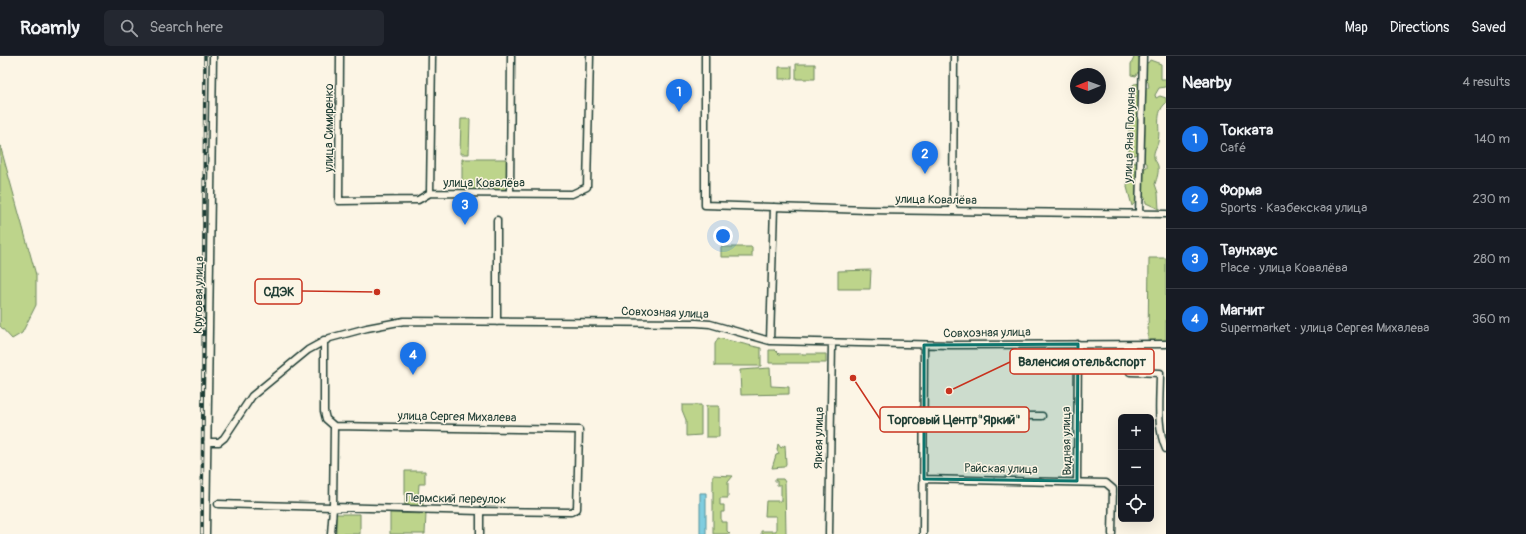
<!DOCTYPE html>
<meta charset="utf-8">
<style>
body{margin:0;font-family:Pangolin,sans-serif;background:#242831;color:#f1f3f6}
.controls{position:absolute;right:12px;bottom:12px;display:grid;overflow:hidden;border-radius:6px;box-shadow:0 4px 16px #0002}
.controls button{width:36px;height:36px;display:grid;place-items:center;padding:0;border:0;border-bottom:1px solid #363941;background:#171b24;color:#f1f3f6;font:20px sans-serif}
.compass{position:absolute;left:1070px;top:12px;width:36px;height:36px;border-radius:50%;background:#171b24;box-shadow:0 4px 16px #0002;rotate:269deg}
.you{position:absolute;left:723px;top:180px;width:14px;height:14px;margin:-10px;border:3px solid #fff;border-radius:50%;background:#1a73e8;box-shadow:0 0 0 6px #1a73e833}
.badge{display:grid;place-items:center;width:26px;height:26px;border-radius:50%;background:#1a73e8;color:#fff;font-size:13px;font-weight:700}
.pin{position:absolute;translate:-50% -33px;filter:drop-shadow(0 1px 2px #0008)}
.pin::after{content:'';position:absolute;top:21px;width:14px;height:12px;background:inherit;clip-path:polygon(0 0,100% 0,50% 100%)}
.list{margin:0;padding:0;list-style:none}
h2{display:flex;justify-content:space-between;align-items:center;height:52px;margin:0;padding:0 16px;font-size:17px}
h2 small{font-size:13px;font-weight:400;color:#9ea1a6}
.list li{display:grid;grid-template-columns:26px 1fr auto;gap:12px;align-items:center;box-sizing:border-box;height:60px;padding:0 16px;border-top:1px solid #363941}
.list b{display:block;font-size:15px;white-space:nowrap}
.list p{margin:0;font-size:13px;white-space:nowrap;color:#9ea1a6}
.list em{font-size:13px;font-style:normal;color:#9ea1a6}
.icon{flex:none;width:22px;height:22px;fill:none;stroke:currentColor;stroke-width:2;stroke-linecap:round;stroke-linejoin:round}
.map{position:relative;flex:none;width:1166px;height:478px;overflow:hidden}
header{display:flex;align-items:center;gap:24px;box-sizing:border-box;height:56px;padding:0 20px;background:#171b24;border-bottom:1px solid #363941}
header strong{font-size:19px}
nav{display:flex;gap:22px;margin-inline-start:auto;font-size:14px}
.search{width:280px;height:36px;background:#242831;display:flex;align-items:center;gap:10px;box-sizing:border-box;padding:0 14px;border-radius:6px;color:#9ea1a6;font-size:15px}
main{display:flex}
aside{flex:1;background:#171b24}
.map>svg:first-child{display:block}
.green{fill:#bdd48b;stroke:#6e8860}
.water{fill:#80cddf;stroke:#59939b}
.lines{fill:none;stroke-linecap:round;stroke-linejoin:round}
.minor-casing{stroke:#1f3d34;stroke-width:9}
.minor{stroke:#fcf5e5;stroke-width:6}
.rail-casing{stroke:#1f3d34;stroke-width:3.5}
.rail{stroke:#fcf5e5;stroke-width:2;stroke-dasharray:6;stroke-linecap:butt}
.marked{fill:#0f766e;fill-opacity:0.2;stroke:#0f766e;stroke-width:3;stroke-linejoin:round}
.labels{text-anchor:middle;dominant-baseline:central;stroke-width:3;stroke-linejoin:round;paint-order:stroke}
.street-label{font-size:12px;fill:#1f3d34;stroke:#fcf5e5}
.leader{fill:none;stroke:#c8321e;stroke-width:1.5}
.callout-dot{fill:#c8321e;stroke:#fcf5e5;stroke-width:1.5}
.callout{fill:#fcf5e5;stroke:#c8321e;stroke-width:1.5}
.callout-label{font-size:13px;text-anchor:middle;font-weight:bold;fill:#1f3d34}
</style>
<header>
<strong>Roamly</strong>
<div class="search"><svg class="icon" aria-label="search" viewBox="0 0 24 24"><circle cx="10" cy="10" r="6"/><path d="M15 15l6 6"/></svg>Search here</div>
<nav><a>Map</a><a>Directions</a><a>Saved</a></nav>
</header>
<main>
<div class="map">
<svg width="1166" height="478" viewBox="0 0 1166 478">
<rect width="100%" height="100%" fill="#fcf5e5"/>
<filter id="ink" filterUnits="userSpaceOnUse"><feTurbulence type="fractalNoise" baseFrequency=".025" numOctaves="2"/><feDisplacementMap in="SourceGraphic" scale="8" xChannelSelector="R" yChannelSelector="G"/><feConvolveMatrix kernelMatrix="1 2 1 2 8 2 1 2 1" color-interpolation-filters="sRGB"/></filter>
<g filter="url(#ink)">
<path class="green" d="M 1132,0 L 1137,0 L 1148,7 L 1150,4 L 1161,8 L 1161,23 L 1166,23 L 1166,31 L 1159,32 L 1155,39 L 1156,42 L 1160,40 L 1166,42 L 1166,47 C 1154,57 1161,72 1158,86 C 1157,91 1153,95 1154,101 C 1154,104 1157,106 1158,110 C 1159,116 1157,122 1155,128 L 1158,137 L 1159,153 L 1146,147 L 1145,142 L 1141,137 L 1138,123 L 1138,143 L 1132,150 L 1127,131 L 1129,109 L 1135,106 L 1140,114 L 1147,111 L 1147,107 L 1139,104 L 1138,98 L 1129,100 L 1129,62 L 1132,55 L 1129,45 L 1131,31 L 1134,28 L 1142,27 L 1143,32 L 1149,32 L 1148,26 L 1138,16 L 1136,20 L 1131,19 L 1131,8 L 1134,2 Z
M 796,8 L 815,8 L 815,23 L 796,23 Z
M 779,11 L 792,11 L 792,23 L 779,23 Z
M 461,63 L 470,63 L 469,98 L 460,98 Z
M 0,89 L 36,219 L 36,249 L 22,277 L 12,283 L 0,270 Z
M 462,103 L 507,103 L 507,135 L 462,135 Z
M 721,191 L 752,191 L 752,201 L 721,201 Z
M 1149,202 L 1166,202 L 1166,285 L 1148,285 Z
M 871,214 L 870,233 L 838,233 L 838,215 Z
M 718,282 L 761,292 L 761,310 L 715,310 L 715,288 Z
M 769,294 L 775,294 L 779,298 L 826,298 L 826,307 L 769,307 Z
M 770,312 L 771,330 L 789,331 L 789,338 L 741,339 L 740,314 Z
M 682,349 L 701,349 L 701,379 L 686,380 L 686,364 L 682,354 Z
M 706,350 L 719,350 L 719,381 L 706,381 Z
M 778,388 L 781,392 L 785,389 L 786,408 L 784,411 L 772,412 L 776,399 L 779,398 L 777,394 Z
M 405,415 L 425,415 L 425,428 L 419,428 L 418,443 L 423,444 L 423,451 L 405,451 Z
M 713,419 L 733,420 L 728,426 L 728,442 L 720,442 L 720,449 L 724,449 L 724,456 L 721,456 L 721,466 L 727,466 L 727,475 L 730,478 L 713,478 Z
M 775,423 L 783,423 L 785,426 L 786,478 L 761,478 L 761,475 L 776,475 L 776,460 L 765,460 L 766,445 L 781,445 L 781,429 L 777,429 L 777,425 L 775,425 Z
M 390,457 L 426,458 L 425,478 L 390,478 Z
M 336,458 L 360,458 L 360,478 L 336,478 Z"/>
<path class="water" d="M 700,437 L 706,437 L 706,478 L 700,478 Z"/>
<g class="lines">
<defs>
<path id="minor" d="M 340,0 L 339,145 L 418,144 L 430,137 L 572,138 L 587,131 L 590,0
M 705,0 L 705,149 L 868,154 L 1166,158
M 430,137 L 432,0
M 510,138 L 511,0
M 953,155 L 954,0
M 1139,158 L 1143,0
M 497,266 L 497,164
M 324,284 L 324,355 L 326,363 L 334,370
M 770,285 L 774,151
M 1130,316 L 1160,317 C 1160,342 1156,371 1166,393
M 925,359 L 1042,360
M 207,386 L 219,386 L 224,382 L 252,340 L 308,294 L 330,282 L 367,272 L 404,265 L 696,267 L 710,268 L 770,285 L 950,289 L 1166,288
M 924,423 L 1106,427 L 1113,433 L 1112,478
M 1077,425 L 1078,288
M 218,448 L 480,455 L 571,456 L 577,453 L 579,374 L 334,370
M 206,478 L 213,0
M 331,478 L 333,452 L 334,370
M 480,478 L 480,455
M 829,478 L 832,287
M 923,478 L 924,289"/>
</defs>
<use href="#minor" class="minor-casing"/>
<use href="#minor" class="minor"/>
<defs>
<path id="rail" d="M 202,478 L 205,0"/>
</defs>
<use href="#rail" class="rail-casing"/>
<use href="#rail" class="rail"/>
</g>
</g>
<path class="marked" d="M 1078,288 L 1077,425 L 924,423 L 924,289 Z"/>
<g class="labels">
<g class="street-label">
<text transform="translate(329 72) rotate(-90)">улица Симиренко</text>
<text transform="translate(1130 79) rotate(-88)">улица Яна Полуяна</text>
<text x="484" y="127">улица Ковалёва</text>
<text transform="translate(936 144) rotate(1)">улица Ковалёва</text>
<text transform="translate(199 239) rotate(-89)">Круговая улица</text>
<text transform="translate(665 257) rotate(2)">Совхозная улица</text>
<text transform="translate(987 277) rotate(-1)">Совхозная улица</text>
<text transform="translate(457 361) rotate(1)">улица Сергея Михалева</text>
<text transform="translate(819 382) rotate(-89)">Яркая улица</text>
<text transform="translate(1067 385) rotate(-91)">Видная улица</text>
<text transform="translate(1001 413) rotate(1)">Райская улица</text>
<text transform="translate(456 443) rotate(1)">Пермский переулок</text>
</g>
</g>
<path class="leader" d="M377 236L302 235M949 335L1010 306M853 322L880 363"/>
<g class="callout-dot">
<circle cx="377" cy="236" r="4"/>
<circle cx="949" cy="335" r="4"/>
<circle cx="853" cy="322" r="4"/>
</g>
<g class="callout">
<rect x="255" y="223" width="47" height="25" rx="4"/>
<rect x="1010" y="293" width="144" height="25" rx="4"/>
<rect x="880" y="351" width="149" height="25" rx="4"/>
</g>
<g class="callout-label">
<text x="279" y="240">СДЭК</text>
<text x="1082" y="310">Валенсия отель&amp;спорт</text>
<text x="954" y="368">Торговый Центр"Яркий"</text>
</g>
</svg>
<div class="controls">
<button>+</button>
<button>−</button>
<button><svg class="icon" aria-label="locate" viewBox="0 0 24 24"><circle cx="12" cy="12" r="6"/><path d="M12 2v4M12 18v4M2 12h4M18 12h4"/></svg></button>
</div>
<svg class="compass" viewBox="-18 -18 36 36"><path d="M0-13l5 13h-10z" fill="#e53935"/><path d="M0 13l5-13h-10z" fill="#9ea1a6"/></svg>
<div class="you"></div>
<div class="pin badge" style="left:679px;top:56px">1</div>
<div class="pin badge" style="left:925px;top:118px">2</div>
<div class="pin badge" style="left:465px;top:169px">3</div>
<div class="pin badge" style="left:413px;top:319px">4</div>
</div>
<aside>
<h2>Nearby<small>4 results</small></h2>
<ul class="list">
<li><span class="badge">1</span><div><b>Токката</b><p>Café</p></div><em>140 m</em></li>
<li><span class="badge">2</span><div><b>Форма</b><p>Sports · Казбекская улица</p></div><em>230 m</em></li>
<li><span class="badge">3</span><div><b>Таунхаус</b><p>Place · улица Ковалёва</p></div><em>280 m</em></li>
<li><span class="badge">4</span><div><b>Магнит</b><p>Supermarket · улица Сергея Михалева</p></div><em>360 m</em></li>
</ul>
</aside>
</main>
